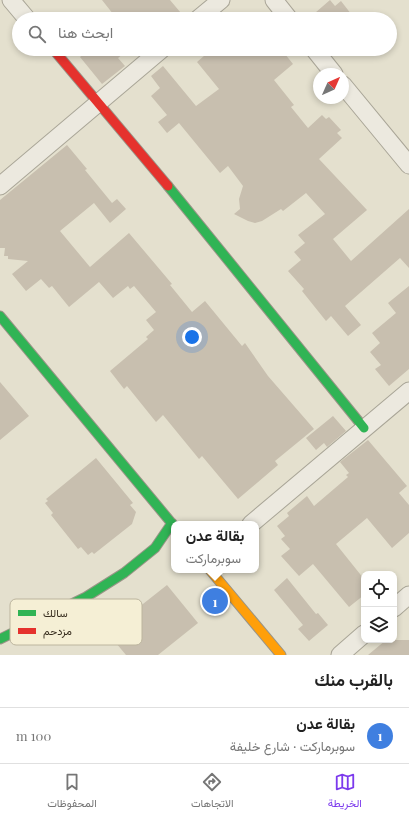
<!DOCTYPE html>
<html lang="ar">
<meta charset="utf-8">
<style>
body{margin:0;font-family:"Playfair Display",Vazirmatn,serif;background:#f2f2f2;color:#222;direction:rtl}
.controls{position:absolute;right:12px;bottom:12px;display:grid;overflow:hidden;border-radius:8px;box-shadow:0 2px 6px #0003}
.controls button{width:36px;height:36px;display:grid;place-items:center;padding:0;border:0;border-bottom:1px solid #e0e0e0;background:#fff;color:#222;font:20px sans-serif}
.compass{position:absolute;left:313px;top:68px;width:36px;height:36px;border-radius:50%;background:#fff;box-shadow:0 2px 6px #0003;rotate:45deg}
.you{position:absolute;left:192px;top:337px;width:14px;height:14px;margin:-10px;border:3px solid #fff;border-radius:50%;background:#1a73e8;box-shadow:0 0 0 6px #1a73e833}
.badge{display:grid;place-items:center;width:26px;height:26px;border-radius:50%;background:#7c3aed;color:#fff;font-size:13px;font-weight:700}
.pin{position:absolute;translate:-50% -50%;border:2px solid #fff;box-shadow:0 1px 4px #0006}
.popup{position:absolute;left:171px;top:521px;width:88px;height:52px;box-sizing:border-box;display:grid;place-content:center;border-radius:8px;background:#fff;filter:drop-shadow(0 1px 3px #0005);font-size:13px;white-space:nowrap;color:#767676}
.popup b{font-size:15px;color:#222}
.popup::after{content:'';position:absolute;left:50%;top:100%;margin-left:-8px;border:8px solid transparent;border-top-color:#fff}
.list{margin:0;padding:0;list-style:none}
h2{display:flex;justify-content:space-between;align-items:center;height:52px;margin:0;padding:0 16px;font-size:17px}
h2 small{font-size:13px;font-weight:400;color:#767676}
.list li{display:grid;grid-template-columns:26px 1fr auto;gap:12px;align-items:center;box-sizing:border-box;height:56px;padding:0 16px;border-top:1px solid #e0e0e0}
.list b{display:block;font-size:15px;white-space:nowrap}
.list p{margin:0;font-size:13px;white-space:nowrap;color:#767676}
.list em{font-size:13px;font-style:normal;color:#767676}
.icon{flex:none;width:22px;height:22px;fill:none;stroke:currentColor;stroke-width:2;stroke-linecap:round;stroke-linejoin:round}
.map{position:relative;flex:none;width:409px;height:655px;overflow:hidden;direction:ltr}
.search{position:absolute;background:#fff;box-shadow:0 2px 6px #0003;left:12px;right:12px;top:12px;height:44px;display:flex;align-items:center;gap:10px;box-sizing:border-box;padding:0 14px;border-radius:22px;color:#767676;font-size:15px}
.sheet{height:108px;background:#fff}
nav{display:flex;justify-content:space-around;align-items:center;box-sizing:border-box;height:56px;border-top:1px solid #e0e0e0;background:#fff;font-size:11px;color:#767676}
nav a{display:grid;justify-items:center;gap:2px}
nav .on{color:#7c3aed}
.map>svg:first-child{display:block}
.building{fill:#c8bfaf}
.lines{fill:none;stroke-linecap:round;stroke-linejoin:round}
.street-casing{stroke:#a9a597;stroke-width:19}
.fast-casing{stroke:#999487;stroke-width:11}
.slow-casing{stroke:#999487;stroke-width:11}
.jam-casing{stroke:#999487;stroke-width:11}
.street{stroke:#ece9df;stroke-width:17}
.fast{stroke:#30b455;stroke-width:9}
.slow{stroke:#ff9f0a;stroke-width:9}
.jam{stroke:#e5322d;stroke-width:9}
.key{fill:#f5efd5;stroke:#bcb59e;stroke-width:1}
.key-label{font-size:11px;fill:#382e1f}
</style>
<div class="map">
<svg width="409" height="655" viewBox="0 0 409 655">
<rect width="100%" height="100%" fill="#e4e0ce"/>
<path class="building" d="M 102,0 L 170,0 L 186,19 L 117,19 Z
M 330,0 L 335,6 L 341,1 L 355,19 L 308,19 Z
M 90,49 L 129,49 L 118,58 L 125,66 L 102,84 L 80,57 Z
M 212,49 L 281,49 L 293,64 L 274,80 L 294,105 L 291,107 L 308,128 L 322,115 L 326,119 L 329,117 L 341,130 L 337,133 L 342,138 L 319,159 L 367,210 L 333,239 L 351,261 L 409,209 L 409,268 L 400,258 L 345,306 L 361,325 L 348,336 L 331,316 L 326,321 L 302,291 L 304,289 L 288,271 L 301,260 L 294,252 L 305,243 L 298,235 L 325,214 L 306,193 L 283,211 L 281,209 L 262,221 L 255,223 L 248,221 L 234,214 L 240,209 L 239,199 L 243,186 L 228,166 L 220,173 L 179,123 L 167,133 L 158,122 L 167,115 L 151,96 L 160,88 L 151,76 L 163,66 L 196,106 L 219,89 L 197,62 Z
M 67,145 L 87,169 L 85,170 L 112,203 L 117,199 L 126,209 L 110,223 L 94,203 L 60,231 L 90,267 L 129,233 L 172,284 L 170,285 L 192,312 L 205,301 L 242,346 L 245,343 L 268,376 L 314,429 L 275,461 L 278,465 L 238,499 L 202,456 L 199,459 L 163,415 L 156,422 L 127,386 L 124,389 L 110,371 L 148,339 L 146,337 L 154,330 L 146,320 L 156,312 L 134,286 L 130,289 L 128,286 L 113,298 L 99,282 L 69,307 L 52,286 L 49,288 L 41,279 L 26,291 L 12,274 L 28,261 L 8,259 L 8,256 L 4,256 L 5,248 L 0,248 L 0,200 Z
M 409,286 L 409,369 L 389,386 L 375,369 L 381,365 L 370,352 L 380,343 L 372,333 L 396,313 L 388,303 Z
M 0,382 L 29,416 L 0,440 Z
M 333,416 L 346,431 L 327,447 L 324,443 L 316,450 L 306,438 Z
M 368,440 L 407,486 L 399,493 L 409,505 L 409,533 L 392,548 L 367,518 L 336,544 L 364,579 L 364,595 L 349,607 L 313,564 L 299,576 L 281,556 L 290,549 L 281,539 L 285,536 L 277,526 L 289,516 L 287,513 L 307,496 L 314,506 L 348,477 L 346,475 L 349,473 L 340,462 Z
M 96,458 L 133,503 L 130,505 L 136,512 L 132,524 L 94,554 L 92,552 L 88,555 L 81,547 L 78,549 L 51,515 L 53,513 L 45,503 L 48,501 L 46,499 Z
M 287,578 L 316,614 L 318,613 L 328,625 L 309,641 L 298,629 L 303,625 L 274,590 Z
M 167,585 L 198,623 L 158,655 L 126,655 L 101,625 L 107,621 L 123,608 L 129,615 Z
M 386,640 L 409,640 L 409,655 L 368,655 Z"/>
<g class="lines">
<defs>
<path id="street" d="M 11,0 L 27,19
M 274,0 L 289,19
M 198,19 L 221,0
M 314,49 L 334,74
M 343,85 L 409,165
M 0,186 L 162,49
M 251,524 L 409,391
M 394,608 L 409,595
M 340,655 L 364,634"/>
<path id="fast" d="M 168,186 L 364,428
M 0,316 L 174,526
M 0,639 L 86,597 L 124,573 L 155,548 L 172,523"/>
<path id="slow" d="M 210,570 L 281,655"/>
<path id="jam" d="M 53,49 L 168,186"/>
</defs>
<use href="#street" class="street-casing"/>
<use href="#fast" class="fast-casing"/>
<use href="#slow" class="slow-casing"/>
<use href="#jam" class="jam-casing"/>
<use href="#street" class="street"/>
<use href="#fast" class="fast"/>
<use href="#slow" class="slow"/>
<use href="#jam" class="jam"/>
</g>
<rect x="10" y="599" width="132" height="46" rx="6" class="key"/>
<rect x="18" y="610" width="18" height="6" fill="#30b455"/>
<rect x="18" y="628" width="18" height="6" fill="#e5322d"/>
<g class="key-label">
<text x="43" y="617">سالك</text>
<text x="43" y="635">مزدحم</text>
</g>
</svg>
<div class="controls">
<button><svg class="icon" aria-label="locate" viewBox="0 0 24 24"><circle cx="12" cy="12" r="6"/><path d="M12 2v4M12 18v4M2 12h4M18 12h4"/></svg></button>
<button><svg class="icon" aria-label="layers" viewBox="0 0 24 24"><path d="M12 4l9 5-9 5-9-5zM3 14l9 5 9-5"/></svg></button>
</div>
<svg class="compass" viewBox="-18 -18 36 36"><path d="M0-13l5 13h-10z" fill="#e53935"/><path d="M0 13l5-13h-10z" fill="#767676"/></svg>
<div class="you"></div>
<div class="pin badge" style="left:215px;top:601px;background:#3f7fe0">1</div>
<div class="popup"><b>بقالة عدن</b>سوبرماركت</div>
<div class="search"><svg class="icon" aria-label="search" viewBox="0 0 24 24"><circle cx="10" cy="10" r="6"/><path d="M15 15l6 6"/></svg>ابحث هنا</div>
</div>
<section class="sheet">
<h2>بالقرب منك<small></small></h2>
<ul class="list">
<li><span class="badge" style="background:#3f7fe0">1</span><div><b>بقالة عدن</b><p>سوبرماركت · شارع خليفة</p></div><em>100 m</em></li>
</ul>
</section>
<nav>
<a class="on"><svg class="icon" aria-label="map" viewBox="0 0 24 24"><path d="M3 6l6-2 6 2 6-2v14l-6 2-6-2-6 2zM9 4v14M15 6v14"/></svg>الخريطة</a>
<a><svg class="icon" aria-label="directions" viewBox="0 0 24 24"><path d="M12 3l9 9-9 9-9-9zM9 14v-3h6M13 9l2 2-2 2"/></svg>الاتجاهات</a>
<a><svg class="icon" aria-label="saved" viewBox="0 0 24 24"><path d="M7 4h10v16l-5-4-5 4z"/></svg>المحفوظات</a>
</nav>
